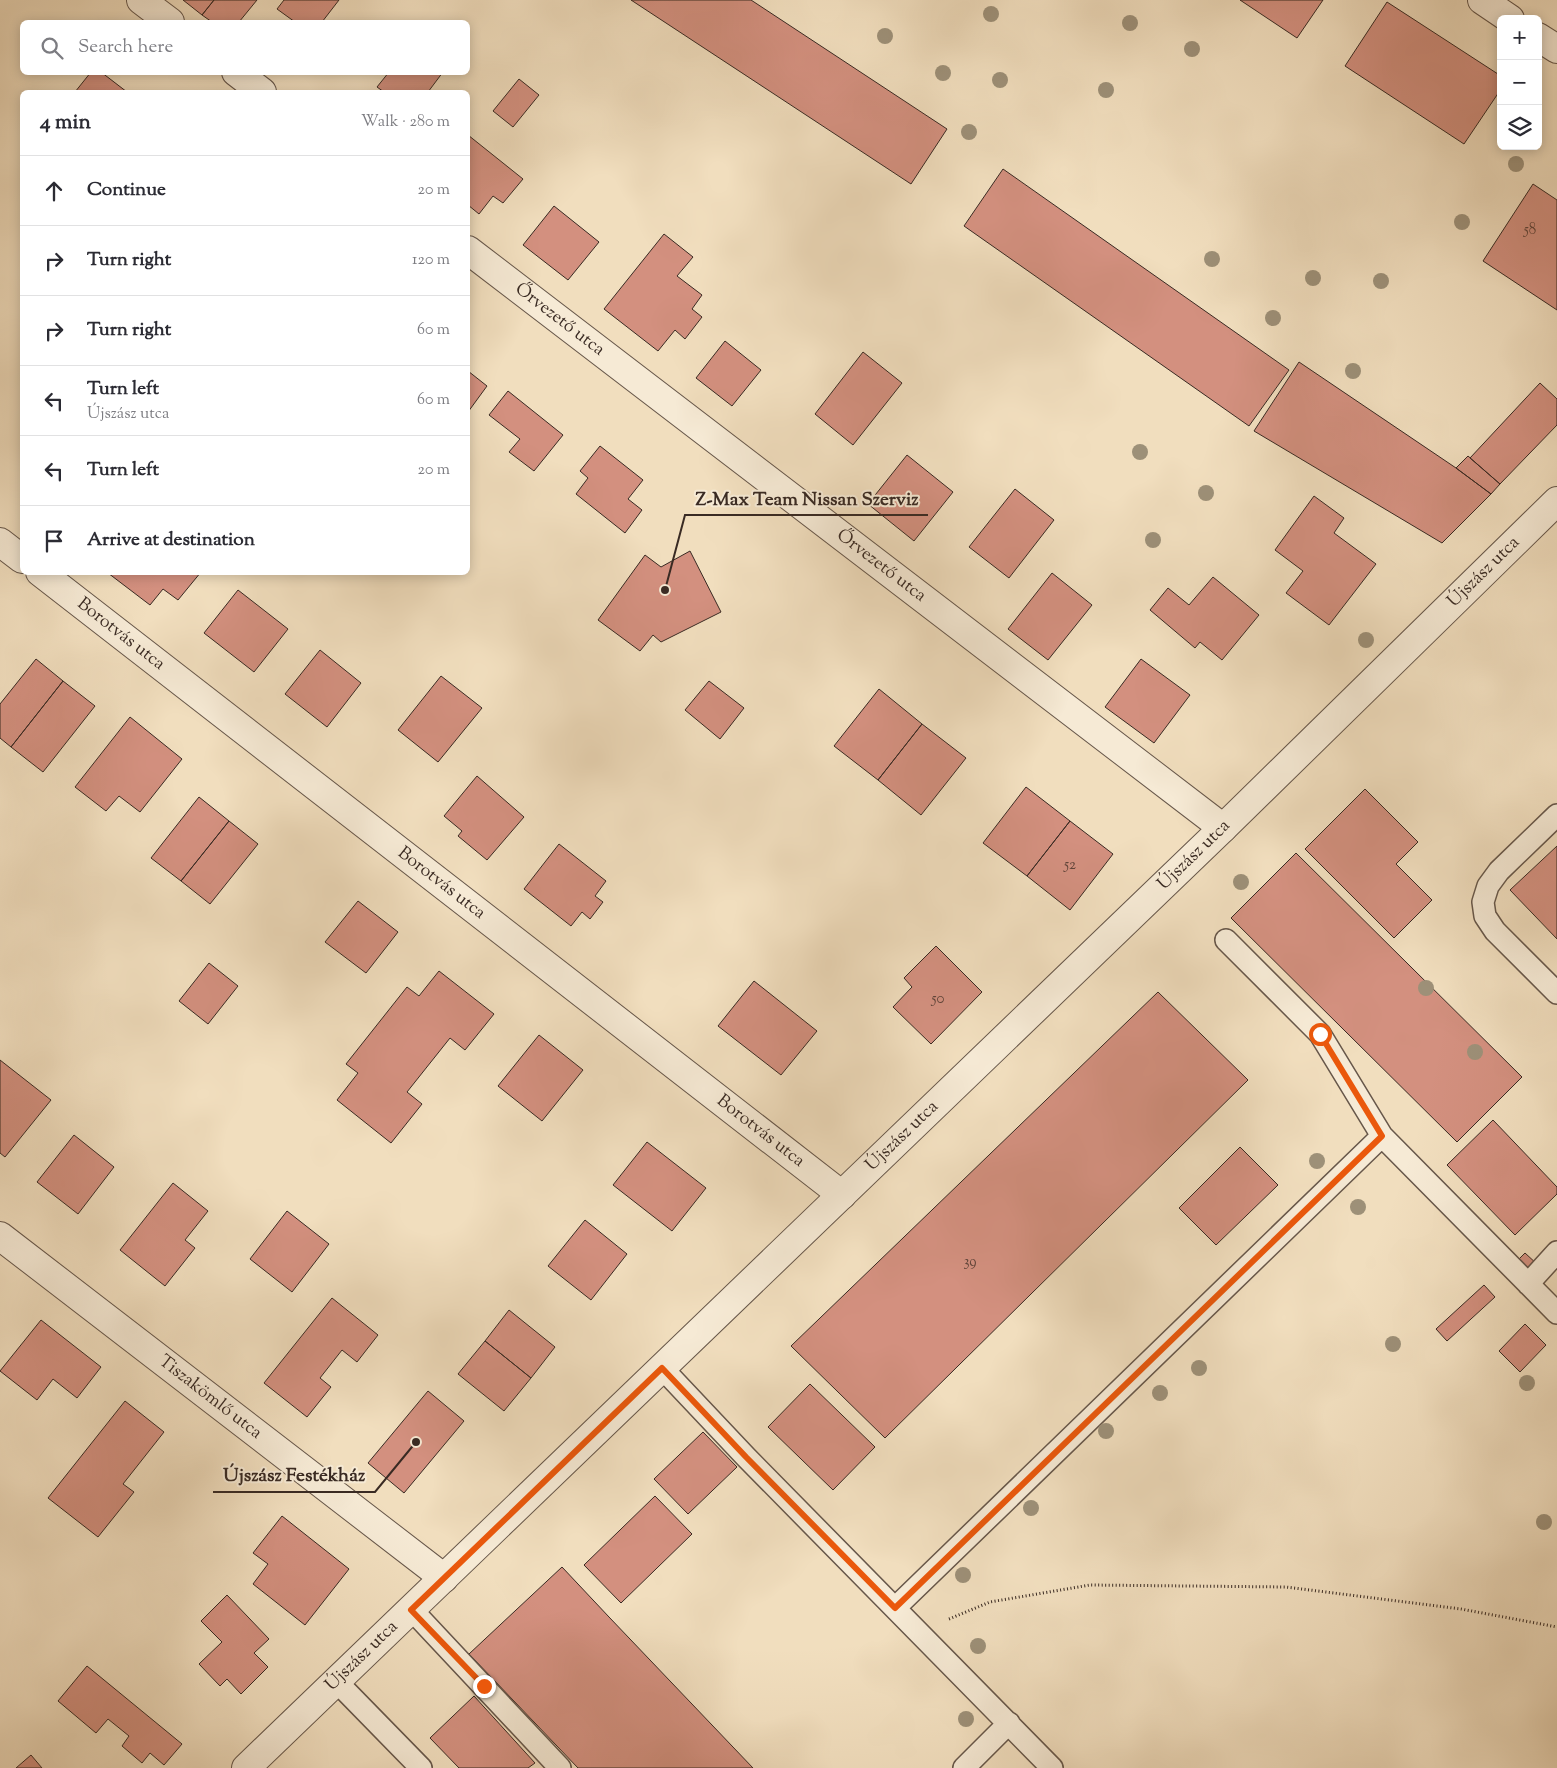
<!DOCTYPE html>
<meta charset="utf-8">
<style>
body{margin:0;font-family:"Sorts Mill Goudy",serif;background:#f2f2f3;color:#2b2b33}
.controls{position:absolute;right:15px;top:15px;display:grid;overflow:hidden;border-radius:8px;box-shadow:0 2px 12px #0003}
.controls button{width:45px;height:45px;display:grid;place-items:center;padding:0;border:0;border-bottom:1px solid #e1e1e2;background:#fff;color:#2b2b33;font:25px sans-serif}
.stop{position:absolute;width:15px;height:15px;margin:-11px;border:4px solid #ea580c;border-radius:50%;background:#fff}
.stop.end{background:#ea580c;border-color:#fff;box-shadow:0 1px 5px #0008}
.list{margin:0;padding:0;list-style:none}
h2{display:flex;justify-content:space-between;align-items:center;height:65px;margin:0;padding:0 20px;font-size:21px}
h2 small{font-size:16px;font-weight:400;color:#7c7c81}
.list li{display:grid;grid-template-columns:32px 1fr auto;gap:15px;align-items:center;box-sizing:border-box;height:70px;padding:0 20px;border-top:1px solid #e1e1e2}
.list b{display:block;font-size:19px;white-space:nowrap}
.list p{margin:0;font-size:16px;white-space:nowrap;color:#7c7c81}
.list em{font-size:16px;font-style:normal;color:#7c7c81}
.icon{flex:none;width:28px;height:28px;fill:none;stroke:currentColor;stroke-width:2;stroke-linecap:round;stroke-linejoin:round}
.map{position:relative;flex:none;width:1557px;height:1768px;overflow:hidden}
.search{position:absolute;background:#fff;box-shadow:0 2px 12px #0003;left:20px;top:20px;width:450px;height:55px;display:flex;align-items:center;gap:12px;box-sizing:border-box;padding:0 18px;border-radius:8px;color:#7c7c81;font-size:19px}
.panel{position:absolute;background:#fff;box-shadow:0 2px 12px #0003;left:20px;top:90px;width:450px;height:485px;border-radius:8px}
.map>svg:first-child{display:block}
.building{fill:#d3907f;stroke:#392a23}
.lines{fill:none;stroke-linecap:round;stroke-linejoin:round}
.service-casing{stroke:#67574a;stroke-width:24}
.minor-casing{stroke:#67574a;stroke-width:30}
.tertiary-casing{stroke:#67574a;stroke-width:30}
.path{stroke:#392a23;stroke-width:3;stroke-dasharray:1 2.5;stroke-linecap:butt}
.service{stroke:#f6ead5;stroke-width:21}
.minor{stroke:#f6ead5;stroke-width:28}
.tertiary{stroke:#f6ead5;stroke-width:28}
.tree{fill:#9d9078}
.route{stroke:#ea580c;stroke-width:6}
.labels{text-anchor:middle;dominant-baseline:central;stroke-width:4;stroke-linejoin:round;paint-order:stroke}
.number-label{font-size:15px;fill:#60443a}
.street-label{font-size:18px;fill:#392a23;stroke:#f6ead5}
.leader{fill:none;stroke:#392a23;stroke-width:2}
.callout-dot{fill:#392a23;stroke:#f6ead5;stroke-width:2}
.callout-label{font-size:19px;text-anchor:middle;font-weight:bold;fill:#392a23;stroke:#f6ead5;stroke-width:4;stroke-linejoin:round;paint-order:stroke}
</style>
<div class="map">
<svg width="1557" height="1768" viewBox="0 0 1557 1768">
<rect width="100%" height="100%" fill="#f1debe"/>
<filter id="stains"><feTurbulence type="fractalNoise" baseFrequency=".004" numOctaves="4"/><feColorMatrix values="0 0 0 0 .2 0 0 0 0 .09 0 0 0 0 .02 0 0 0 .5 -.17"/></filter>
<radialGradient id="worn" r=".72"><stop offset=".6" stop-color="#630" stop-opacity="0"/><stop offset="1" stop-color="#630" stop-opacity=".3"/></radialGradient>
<path class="building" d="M 183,0 L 214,0 L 202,15 Z
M 214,0 L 257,0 L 239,22 L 212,22 L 202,15 Z
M 284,0 L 339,0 L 322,22 L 295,22 L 277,9 Z
M 631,0 L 751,0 L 947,129 L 911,184 Z
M 1240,0 L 1323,0 L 1297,38 Z
M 1387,2 L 1501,76 L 1501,89 L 1464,144 L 1345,66 Z
M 91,72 L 101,72 L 127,92 L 75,92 Z
M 389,72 L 443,72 L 428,92 L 384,92 L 377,87 Z
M 519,79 L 539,95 L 513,127 L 493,111 Z
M 468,135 L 523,179 L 503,203 L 493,196 L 479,214 L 468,205 Z
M 1003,169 L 1289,370 L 1249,426 L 964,226 Z
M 1533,184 L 1557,200 L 1557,310 L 1483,261 Z
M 554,206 L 599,242 L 568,280 L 523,245 Z
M 664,234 L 693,257 L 677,276 L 702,295 L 692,309 L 702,317 L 685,339 L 675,330 L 658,351 L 604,309 Z
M 725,341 L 761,370 L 732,406 L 696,378 Z
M 863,352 L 902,383 L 853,445 L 815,414 Z
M 1299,362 L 1456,468 L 1491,494 L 1442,543 L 1254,431 Z
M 468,371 L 487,386 L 468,412 Z
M 1540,383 L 1557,399 L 1557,425 L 1500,484 L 1470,458 Z
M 508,391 L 563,435 L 534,471 L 509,452 L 520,439 L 489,415 Z
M 600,446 L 643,480 L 628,499 L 642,510 L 625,533 L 576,494 L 588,478 L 580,471 Z
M 907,455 L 953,492 L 914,541 L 868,504 Z
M 1468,456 L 1500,484 L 1491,494 L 1456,468 Z
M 1015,489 L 1054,520 L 1009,578 L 969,547 Z
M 1314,496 L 1344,518 L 1334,533 L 1376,564 L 1329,625 L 1286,593 L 1303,571 L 1275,550 Z
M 690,551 L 721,612 L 661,642 L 653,635 L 640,651 L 598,620 L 645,555 L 661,567 Z
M 201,572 L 178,600 L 163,589 L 150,605 L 108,573 Z
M 1052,573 L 1092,605 L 1048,660 L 1008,629 Z
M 1213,577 L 1259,615 L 1222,660 L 1200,642 L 1195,648 L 1150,610 L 1168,588 L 1189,605 Z
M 238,590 L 288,629 L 254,672 L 204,633 Z
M 320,650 L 361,683 L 327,727 L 285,694 Z
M 36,659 L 63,681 L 11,747 L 0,738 L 0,704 Z
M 1141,659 L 1190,695 L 1154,743 L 1105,707 Z
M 441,676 L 482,708 L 438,762 L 398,730 Z
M 63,681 L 95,706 L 43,772 L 11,747 Z
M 709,681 L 744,708 L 720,739 L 685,710 Z
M 879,689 L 922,724 L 878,780 L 834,746 Z
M 130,717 L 182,759 L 140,812 L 119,796 L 106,811 L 75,787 Z
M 922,724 L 966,758 L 921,815 L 878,780 Z
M 477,776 L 524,817 L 487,860 L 458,836 L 462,831 L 444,816 Z
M 1026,787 L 1070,821 L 1027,876 L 983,843 Z
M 1365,789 L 1418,842 L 1396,864 L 1432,900 L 1394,938 L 1305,849 Z
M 199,797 L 229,821 L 181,881 L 151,858 Z
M 229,821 L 258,844 L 210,904 L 181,881 Z
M 1070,821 L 1113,854 L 1070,910 L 1027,876 Z
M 559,844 L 606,881 L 595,896 L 603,902 L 590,919 L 582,912 L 571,926 L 524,889 Z
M 1557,846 L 1557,939 L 1510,890 Z
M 1296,853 L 1522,1077 L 1457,1142 L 1231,918 Z
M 358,901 L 398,932 L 366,973 L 325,942 Z
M 936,946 L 982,992 L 931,1044 L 893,1007 L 912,987 L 904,978 Z
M 209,963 L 238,986 L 208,1024 L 179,1001 Z
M 439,971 L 494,1014 L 465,1050 L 450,1038 L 407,1092 L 422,1104 L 391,1143 L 337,1100 L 358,1073 L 346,1064 L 407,987 L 419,996 Z
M 754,981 L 817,1031 L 781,1075 L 718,1026 Z
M 1158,992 L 1248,1080 L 885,1438 L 791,1346 Z
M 539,1035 L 583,1070 L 542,1121 L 498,1086 Z
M 0,1060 L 51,1100 L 5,1157 L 0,1153 Z
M 1493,1120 L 1557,1187 L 1557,1194 L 1515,1235 L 1447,1165 Z
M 74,1135 L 114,1167 L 78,1214 L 37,1182 Z
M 647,1142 L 706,1188 L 672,1231 L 613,1185 Z
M 1240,1147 L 1278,1185 L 1216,1245 L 1179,1208 Z
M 173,1183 L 208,1211 L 185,1240 L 195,1248 L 165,1286 L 120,1250 Z
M 287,1211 L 329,1244 L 292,1292 L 250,1259 Z
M 585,1220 L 627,1254 L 591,1300 L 548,1266 Z
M 1525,1253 L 1538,1265 L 1529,1274 L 1517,1261 Z
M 1484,1285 L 1495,1297 L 1447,1341 L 1436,1329 Z
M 332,1298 L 378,1335 L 357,1362 L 342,1350 L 320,1378 L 331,1387 L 307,1417 L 264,1383 Z
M 509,1310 L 555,1347 L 531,1378 L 485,1341 Z
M 41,1320 L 101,1367 L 77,1398 L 53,1379 L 37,1400 L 0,1371 Z
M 1525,1324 L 1546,1345 L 1520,1372 L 1499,1351 Z
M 485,1341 L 531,1378 L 504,1411 L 458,1374 Z
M 810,1384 L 875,1447 L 833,1490 L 768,1427 Z
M 428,1391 L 464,1421 L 404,1493 L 368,1463 Z
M 125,1401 L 164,1432 L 123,1484 L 134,1492 L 98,1537 L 48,1498 Z
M 703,1432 L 737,1467 L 688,1514 L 654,1479 Z
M 655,1496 L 692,1534 L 621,1603 L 584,1565 Z
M 282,1516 L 349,1569 L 305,1625 L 253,1584 L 268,1564 L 253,1553 Z
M 562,1567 L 609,1617 L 753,1768 L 578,1768 L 469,1654 Z
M 227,1595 L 269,1639 L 254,1653 L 268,1667 L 241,1694 L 227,1679 L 220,1686 L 199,1664 L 222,1642 L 201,1621 Z
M 87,1666 L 182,1744 L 164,1765 L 150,1753 L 142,1763 L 122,1746 L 129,1736 L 108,1719 L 96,1733 L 58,1701 Z
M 474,1696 L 535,1763 L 528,1768 L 459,1768 L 430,1738 Z
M 31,1755 L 42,1768 L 16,1768 Z"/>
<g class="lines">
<defs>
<path id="service" d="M 1557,815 L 1499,871 L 1488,886 L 1483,902 L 1485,916 L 1495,931 L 1557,993
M 1226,940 L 1320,1034 L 1382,1136 L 1557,1313
M 1528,1284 L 1557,1252
M 662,1368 L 746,1457 L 1052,1768
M 895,1608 L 1382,1136
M 411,1609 L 560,1768
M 336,1681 L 421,1768
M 964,1768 L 1009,1723"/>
<g id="minor">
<path d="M 141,0 L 170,22"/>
<path d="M 1482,0 L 1510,19"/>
<path d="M 1538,37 L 1557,49"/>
<path d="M 236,72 L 262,92"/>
<path id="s1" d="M 468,250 L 1223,828"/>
<path d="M 0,542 L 22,559"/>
<path id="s2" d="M 40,572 L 842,1195"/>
<path id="s3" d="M 0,1236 L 444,1578"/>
</g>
<g id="tertiary">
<path id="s4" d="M 246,1768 L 1223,828 L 1557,501"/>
</g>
</defs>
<use href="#service" class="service-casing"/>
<use href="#minor" class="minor-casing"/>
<use href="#tertiary" class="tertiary-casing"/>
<path class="path" d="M 949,1619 L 990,1602 L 1090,1585 L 1286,1587 L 1461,1609 L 1557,1627"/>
<use href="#service" class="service"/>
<use href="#minor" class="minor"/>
<use href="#tertiary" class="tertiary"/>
</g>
<g class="tree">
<circle cx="991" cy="14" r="8"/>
<circle cx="1130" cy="23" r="8"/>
<circle cx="885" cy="36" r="8"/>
<circle cx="1192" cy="49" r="8"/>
<circle cx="943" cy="73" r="8"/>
<circle cx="1000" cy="80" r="8"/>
<circle cx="1106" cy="90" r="8"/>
<circle cx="969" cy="132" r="8"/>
<circle cx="1516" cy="164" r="8"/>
<circle cx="1462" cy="222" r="8"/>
<circle cx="1212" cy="259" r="8"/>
<circle cx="1313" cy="278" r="8"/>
<circle cx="1381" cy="281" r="8"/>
<circle cx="1273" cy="318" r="8"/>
<circle cx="1353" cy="371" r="8"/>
<circle cx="1140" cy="452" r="8"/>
<circle cx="1206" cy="493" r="8"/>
<circle cx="1153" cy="540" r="8"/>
<circle cx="1366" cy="640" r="8"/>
<circle cx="1241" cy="882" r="8"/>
<circle cx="1426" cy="988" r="8"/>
<circle cx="1475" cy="1052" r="8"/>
<circle cx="1317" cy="1161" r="8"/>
<circle cx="1358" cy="1207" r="8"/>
<circle cx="1393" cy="1344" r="8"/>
<circle cx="1199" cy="1368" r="8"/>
<circle cx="1527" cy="1383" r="8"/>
<circle cx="1160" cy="1393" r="8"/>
<circle cx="1106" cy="1431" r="8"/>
<circle cx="1031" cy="1508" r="8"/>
<circle cx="1544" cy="1522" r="8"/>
<circle cx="963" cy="1575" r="8"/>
<circle cx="978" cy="1646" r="8"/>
<circle cx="966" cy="1719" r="8"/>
</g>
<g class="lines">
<path class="route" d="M 484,1686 L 411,1610 L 662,1368 L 746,1457 L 895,1608 L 1382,1136 L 1320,1034"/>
</g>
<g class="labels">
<g class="number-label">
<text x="1530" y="230">58</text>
<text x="1070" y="865">52</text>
<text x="938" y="999">50</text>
<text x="970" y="1262">39</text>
</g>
<g class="street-label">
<text stroke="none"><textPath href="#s1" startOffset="115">Őrvezető utca</textPath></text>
<text stroke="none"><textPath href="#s1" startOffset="520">Őrvezető utca</textPath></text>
<text stroke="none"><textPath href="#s4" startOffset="1721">Újszász utca</textPath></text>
<text stroke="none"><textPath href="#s2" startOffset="102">Borotvás utca</textPath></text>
<text stroke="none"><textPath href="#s4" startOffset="1316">Újszász utca</textPath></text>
<text stroke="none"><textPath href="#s2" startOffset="508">Borotvás utca</textPath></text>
<text stroke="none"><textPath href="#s2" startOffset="912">Borotvás utca</textPath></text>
<text stroke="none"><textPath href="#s4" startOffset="911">Újszász utca</textPath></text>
<text stroke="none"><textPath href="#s3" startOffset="265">Tiszakömlő utca</textPath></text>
<text stroke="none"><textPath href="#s4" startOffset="161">Újszász utca</textPath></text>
</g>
</g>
<path class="leader" d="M665 590L685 515H928M416 1442L375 1492H213"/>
<g class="callout-dot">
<circle cx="665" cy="590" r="5"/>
<circle cx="416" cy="1442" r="5"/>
</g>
<g class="callout-label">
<text x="807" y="505">Z-Max Team Nissan Szerviz</text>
<text x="294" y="1481">Újszász Festékház</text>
</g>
<rect width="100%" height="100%" filter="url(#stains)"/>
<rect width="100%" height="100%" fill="url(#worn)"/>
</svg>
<div class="controls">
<button>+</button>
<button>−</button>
<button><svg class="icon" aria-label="layers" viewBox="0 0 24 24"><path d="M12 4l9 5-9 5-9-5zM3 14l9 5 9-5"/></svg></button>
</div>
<div class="stop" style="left:1320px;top:1034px"></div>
<div class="stop end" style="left:484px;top:1686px"></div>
<div class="search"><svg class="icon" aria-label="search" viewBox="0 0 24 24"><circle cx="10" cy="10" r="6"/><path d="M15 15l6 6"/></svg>Search here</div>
<section class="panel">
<h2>4 min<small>Walk · 280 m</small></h2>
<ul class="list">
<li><svg class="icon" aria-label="ahead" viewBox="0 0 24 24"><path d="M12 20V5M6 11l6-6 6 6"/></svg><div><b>Continue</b></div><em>20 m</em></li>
<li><svg class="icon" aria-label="right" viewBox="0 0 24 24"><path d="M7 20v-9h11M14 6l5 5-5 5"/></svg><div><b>Turn right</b></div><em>120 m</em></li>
<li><svg class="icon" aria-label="right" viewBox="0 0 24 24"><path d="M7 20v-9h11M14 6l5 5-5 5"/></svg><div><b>Turn right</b></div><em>60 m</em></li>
<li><svg class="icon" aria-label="left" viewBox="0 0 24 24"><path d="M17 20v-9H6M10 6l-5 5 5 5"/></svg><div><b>Turn left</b><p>Újszász utca</p></div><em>60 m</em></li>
<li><svg class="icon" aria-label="left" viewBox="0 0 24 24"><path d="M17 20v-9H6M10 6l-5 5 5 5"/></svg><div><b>Turn left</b></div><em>20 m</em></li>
<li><svg class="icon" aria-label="arrive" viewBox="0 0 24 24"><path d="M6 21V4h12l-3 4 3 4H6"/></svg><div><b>Arrive at destination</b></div></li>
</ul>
</section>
</div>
